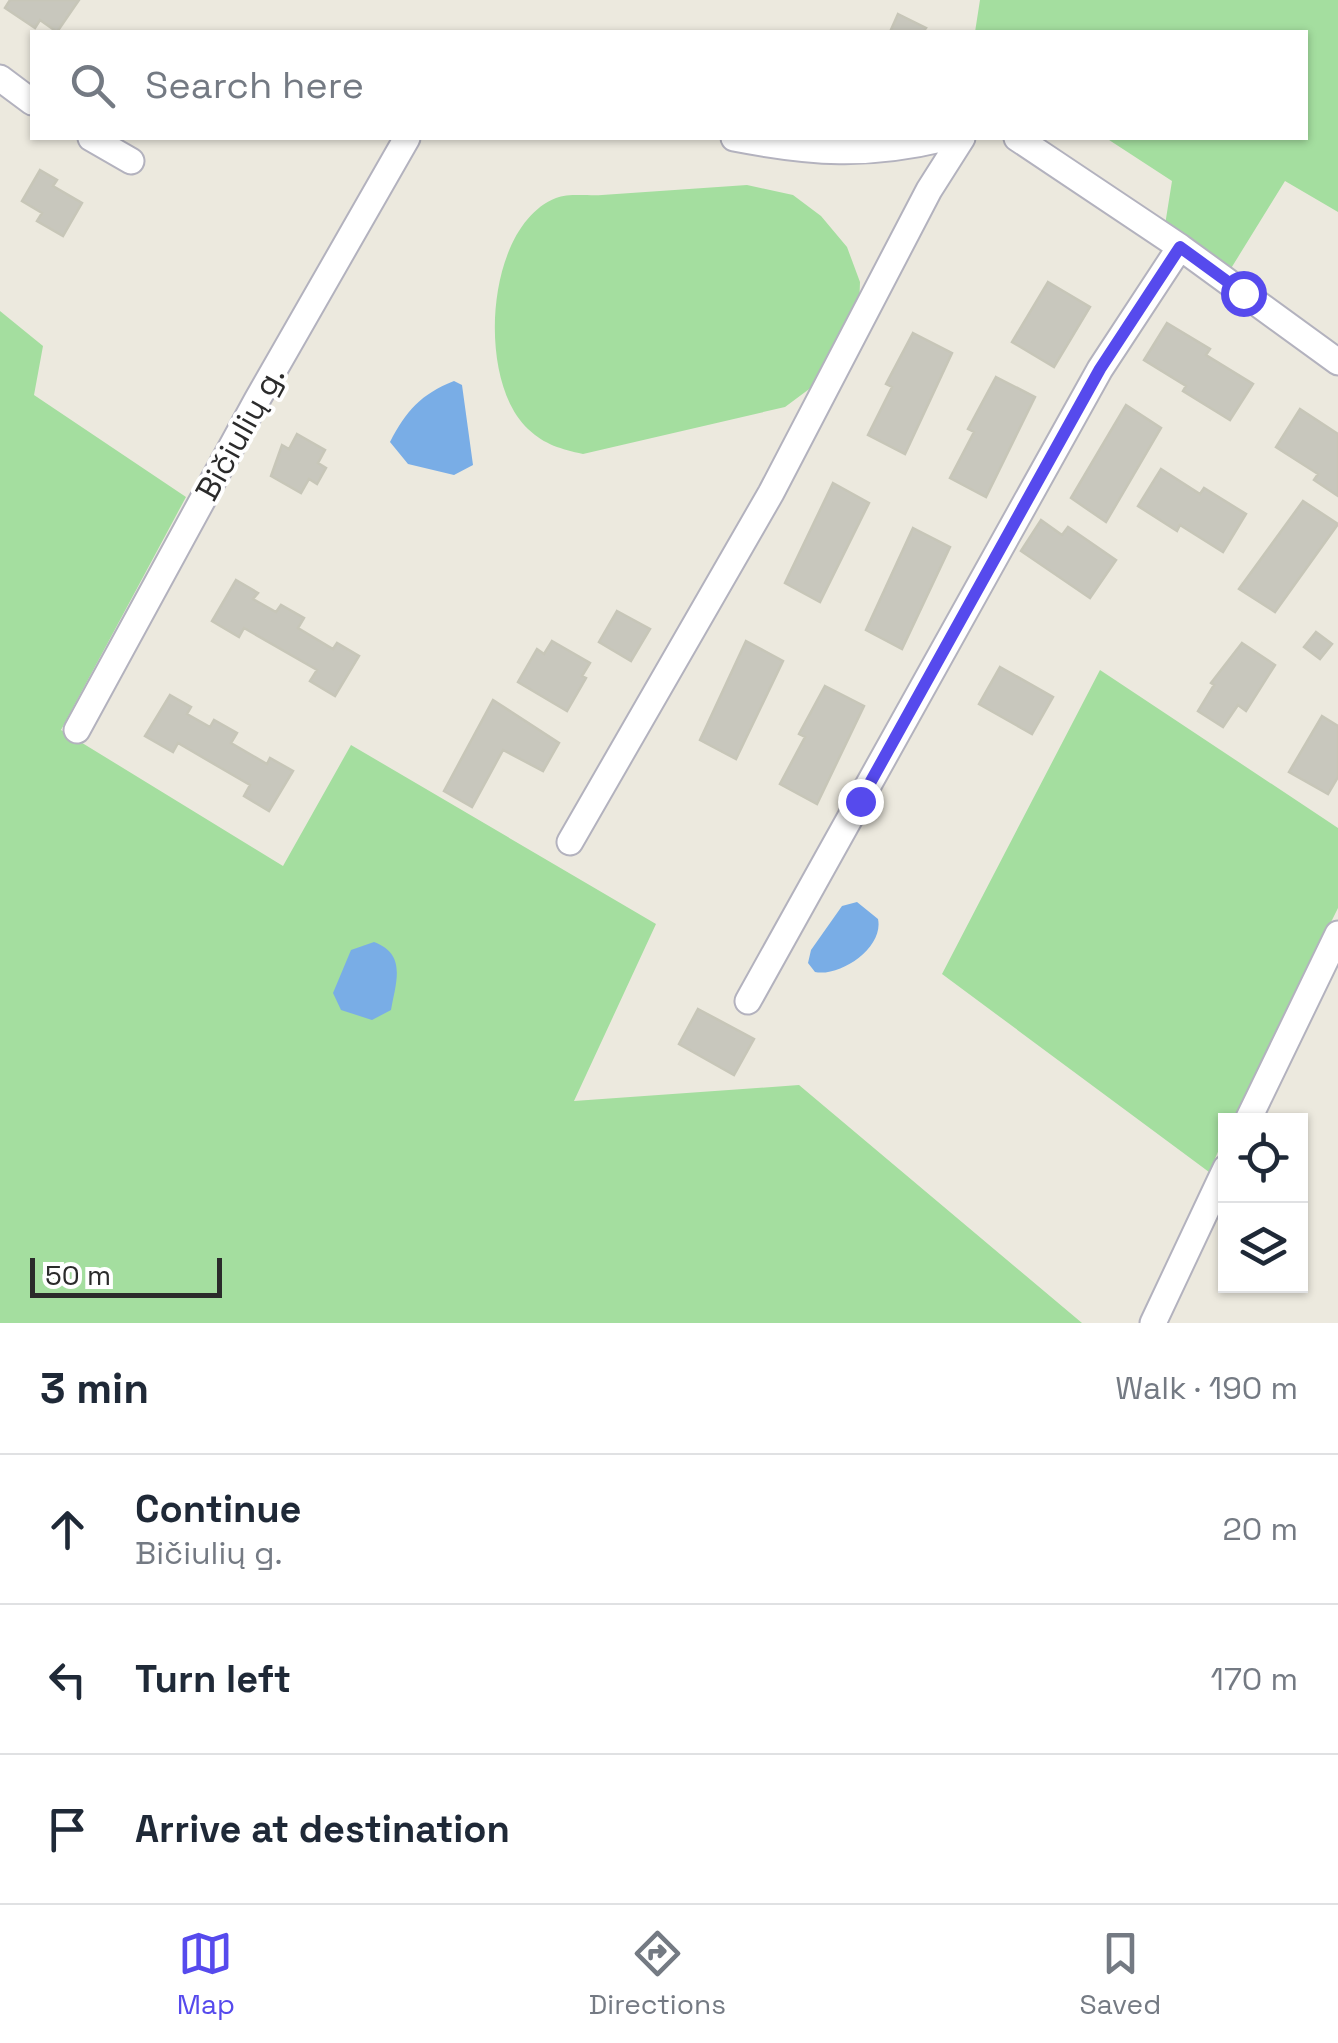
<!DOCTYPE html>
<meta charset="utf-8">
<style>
body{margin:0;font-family:"Space Grotesk",sans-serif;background:#f2f2f3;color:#1f2937}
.controls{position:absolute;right:30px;bottom:30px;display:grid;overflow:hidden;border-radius:0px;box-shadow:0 2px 8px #0004}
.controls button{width:90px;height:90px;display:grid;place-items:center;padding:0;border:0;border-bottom:2px solid #e0e1e3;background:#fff;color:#1f2937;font:50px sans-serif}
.scale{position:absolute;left:30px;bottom:25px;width:192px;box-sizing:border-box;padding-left:10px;border:5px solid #2b2b2b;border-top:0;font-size:28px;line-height:35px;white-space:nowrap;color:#2b2b2b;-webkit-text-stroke:8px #fff;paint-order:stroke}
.stop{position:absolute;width:30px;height:30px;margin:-22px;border:8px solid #564aed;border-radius:50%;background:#fff}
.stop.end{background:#564aed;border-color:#fff;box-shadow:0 2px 10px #0008}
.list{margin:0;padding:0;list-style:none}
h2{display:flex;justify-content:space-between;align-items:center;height:130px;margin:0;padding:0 40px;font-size:42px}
h2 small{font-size:32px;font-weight:400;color:#747a83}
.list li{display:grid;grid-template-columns:65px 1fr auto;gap:30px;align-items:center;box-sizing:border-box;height:150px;padding:0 40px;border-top:2px solid #e0e1e3}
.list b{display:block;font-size:38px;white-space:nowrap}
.list p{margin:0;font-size:32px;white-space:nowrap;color:#747a83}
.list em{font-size:32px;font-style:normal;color:#747a83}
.icon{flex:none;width:55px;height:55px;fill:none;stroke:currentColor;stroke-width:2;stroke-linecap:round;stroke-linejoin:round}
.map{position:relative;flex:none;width:1338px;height:1323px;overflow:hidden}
.search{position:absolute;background:#fff;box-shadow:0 2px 8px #0004;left:30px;right:30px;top:30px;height:110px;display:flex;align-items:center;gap:25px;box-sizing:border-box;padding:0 35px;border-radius:0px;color:#747a83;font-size:38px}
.sheet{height:580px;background:#fff}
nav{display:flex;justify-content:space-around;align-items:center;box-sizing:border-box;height:140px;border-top:2px solid #e0e1e3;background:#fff;font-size:28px;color:#747a83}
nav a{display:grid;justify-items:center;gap:5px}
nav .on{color:#564aed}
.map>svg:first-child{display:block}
.green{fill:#a4de9f}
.water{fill:#79ade6}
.building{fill:#c8c7bd;stroke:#c7c6b8;stroke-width:2.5}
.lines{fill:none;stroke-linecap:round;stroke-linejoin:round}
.street-casing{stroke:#b3b2be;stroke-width:29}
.street{stroke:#fff;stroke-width:25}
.route{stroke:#564aed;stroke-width:12}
.labels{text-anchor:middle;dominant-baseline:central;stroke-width:8;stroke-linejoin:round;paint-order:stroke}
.street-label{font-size:32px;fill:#2b2b2b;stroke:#fff}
</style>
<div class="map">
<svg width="1338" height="1323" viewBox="0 0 1338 1323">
<rect width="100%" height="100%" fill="#ece9de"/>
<path class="green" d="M 980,0 L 1338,0 L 1338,212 L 1285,181 L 1230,270 L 1165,225 L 1172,181 L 1106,138 L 1306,138 L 1306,32 L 975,32 Z
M 747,185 L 793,195 L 821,216 L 847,247 L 860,282 L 859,309 L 820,381 L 785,407 L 583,454 C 561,449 545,445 528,429 C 476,381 485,226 556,198 C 568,193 589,196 602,195 C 650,192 699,188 747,185 Z
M 0,311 L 43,346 L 34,395 L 186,497 L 61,730 L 283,866 L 351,745 L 656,924 L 574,1101 L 799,1085 L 1082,1323 L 0,1323 Z
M 1100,670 L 1338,828 L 1338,908 L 1233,1120 L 1226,1120 L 1225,1136 L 1209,1172 L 942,974 Z"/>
<path class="water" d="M 454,381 L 462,385 L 473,465 L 454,475 L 408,464 L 390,442 C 406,411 421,394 454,381 Z
M 857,902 L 878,919 C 884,947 841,977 815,972 L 808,963 L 811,950 L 842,906 Z
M 374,942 C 407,954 396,982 391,1010 L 372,1020 L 341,1010 L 333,993 L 351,950 Z"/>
<path class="building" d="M 10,0 L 79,0 L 57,32 L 40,20 L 35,28 L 5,8 Z
M 898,14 L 926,28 L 923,32 L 890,32 Z
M 40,170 L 57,180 L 53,186 L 82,203 L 63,236 L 37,221 L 42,213 L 22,201 Z
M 1048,282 L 1090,307 L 1054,367 L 1012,342 Z
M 1167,323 L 1210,349 L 1206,355 L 1253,384 L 1230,420 L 1183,391 L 1186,386 L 1144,360 Z
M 913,333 L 952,353 L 905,454 L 868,435 L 892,387 L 886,384 Z
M 996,377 L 1035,397 L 986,497 L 950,478 L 974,432 L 968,429 Z
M 1126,405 L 1161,428 L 1106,522 L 1071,498 Z
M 1300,409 L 1338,434 L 1338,496 L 1314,480 L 1318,474 L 1276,447 Z
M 297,434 L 325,450 L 318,463 L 326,468 L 317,484 L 309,479 L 301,493 L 271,476 L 282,445 L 289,449 Z
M 1161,469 L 1200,494 L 1204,488 L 1246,514 L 1223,552 L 1180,525 L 1177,531 L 1138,506 Z
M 833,483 L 869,503 L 820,602 L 785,583 Z
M 1303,501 L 1338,524 L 1275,612 L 1239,589 Z
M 1041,520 L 1062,535 L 1068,527 L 1116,560 L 1090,598 L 1021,551 Z
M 913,528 L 950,547 L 902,649 L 866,630 Z
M 236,580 L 258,593 L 253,599 L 276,612 L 281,605 L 304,618 L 298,628 L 333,649 L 337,643 L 359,656 L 335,696 L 310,681 L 317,670 L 244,628 L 239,637 L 212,621 Z
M 617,611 L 650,629 L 631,661 L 599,642 Z
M 1316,632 L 1332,644 L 1320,659 L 1304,647 Z
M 552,641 L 590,663 L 582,676 L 586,678 L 567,711 L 518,682 L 537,649 L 544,654 Z
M 746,641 L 783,661 L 736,759 L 700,740 Z
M 1242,643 L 1275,665 L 1246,711 L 1238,705 L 1223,727 L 1198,711 L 1214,685 L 1211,683 Z
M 1000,667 L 1053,697 L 1032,734 L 979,704 Z
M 825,686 L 864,706 L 817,804 L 780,784 L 805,737 L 799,734 Z
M 170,695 L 191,707 L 187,714 L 210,727 L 214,720 L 237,733 L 231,743 L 267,764 L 270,758 L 293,771 L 269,811 L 244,796 L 250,785 L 178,743 L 173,752 L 145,736 Z
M 493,700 L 559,743 L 543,771 L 503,750 L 472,807 L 444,791 Z
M 1322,716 L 1338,726 L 1338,777 L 1328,794 L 1289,772 Z
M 698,1009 L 754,1039 L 734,1075 L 679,1044 Z"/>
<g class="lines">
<defs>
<path id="street" d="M 0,78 L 32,102
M 91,138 L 131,161
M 734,138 C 812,153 867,157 945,138
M 1017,138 L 1180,247 L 1338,362
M 77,730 L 257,400 L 407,138
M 570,842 L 771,493 L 929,190 L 962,138
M 748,1001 L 1100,369 L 1180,247
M 1248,1120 L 1338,934
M 1153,1323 L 1226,1168"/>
</defs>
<use href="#street" class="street-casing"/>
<use href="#street" class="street"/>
</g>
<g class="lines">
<path class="route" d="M 860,801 L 1100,369 L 1180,247 L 1243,293"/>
</g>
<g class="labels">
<g class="street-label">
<text transform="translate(240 433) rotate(-61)">Bičiulių g.</text>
</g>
</g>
</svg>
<div class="controls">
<button><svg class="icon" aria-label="locate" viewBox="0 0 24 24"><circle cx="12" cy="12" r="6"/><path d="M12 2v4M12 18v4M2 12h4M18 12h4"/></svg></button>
<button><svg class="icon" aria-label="layers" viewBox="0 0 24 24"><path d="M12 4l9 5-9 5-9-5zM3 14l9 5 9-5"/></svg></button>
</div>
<div class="scale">50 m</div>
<div class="stop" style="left:1243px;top:293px"></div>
<div class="stop end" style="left:860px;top:801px"></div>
<div class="search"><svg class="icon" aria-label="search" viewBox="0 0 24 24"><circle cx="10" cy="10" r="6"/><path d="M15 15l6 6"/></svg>Search here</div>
</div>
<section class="sheet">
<h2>3 min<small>Walk · 190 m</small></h2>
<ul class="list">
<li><svg class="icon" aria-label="ahead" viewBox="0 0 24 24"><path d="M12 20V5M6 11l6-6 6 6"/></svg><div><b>Continue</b><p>Bičiulių g.</p></div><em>20 m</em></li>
<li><svg class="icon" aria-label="left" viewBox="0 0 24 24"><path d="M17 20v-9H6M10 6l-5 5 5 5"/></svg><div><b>Turn left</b></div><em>170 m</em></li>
<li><svg class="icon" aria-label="arrive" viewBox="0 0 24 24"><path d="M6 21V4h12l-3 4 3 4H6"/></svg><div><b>Arrive at destination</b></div></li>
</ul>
</section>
<nav>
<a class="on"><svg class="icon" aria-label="map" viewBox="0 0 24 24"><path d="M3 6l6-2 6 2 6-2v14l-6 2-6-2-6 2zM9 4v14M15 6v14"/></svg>Map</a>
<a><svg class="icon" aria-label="directions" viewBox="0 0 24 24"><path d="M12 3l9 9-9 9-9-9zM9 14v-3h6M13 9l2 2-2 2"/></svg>Directions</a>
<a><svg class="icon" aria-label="saved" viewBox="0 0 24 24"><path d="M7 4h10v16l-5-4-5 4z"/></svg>Saved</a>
</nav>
